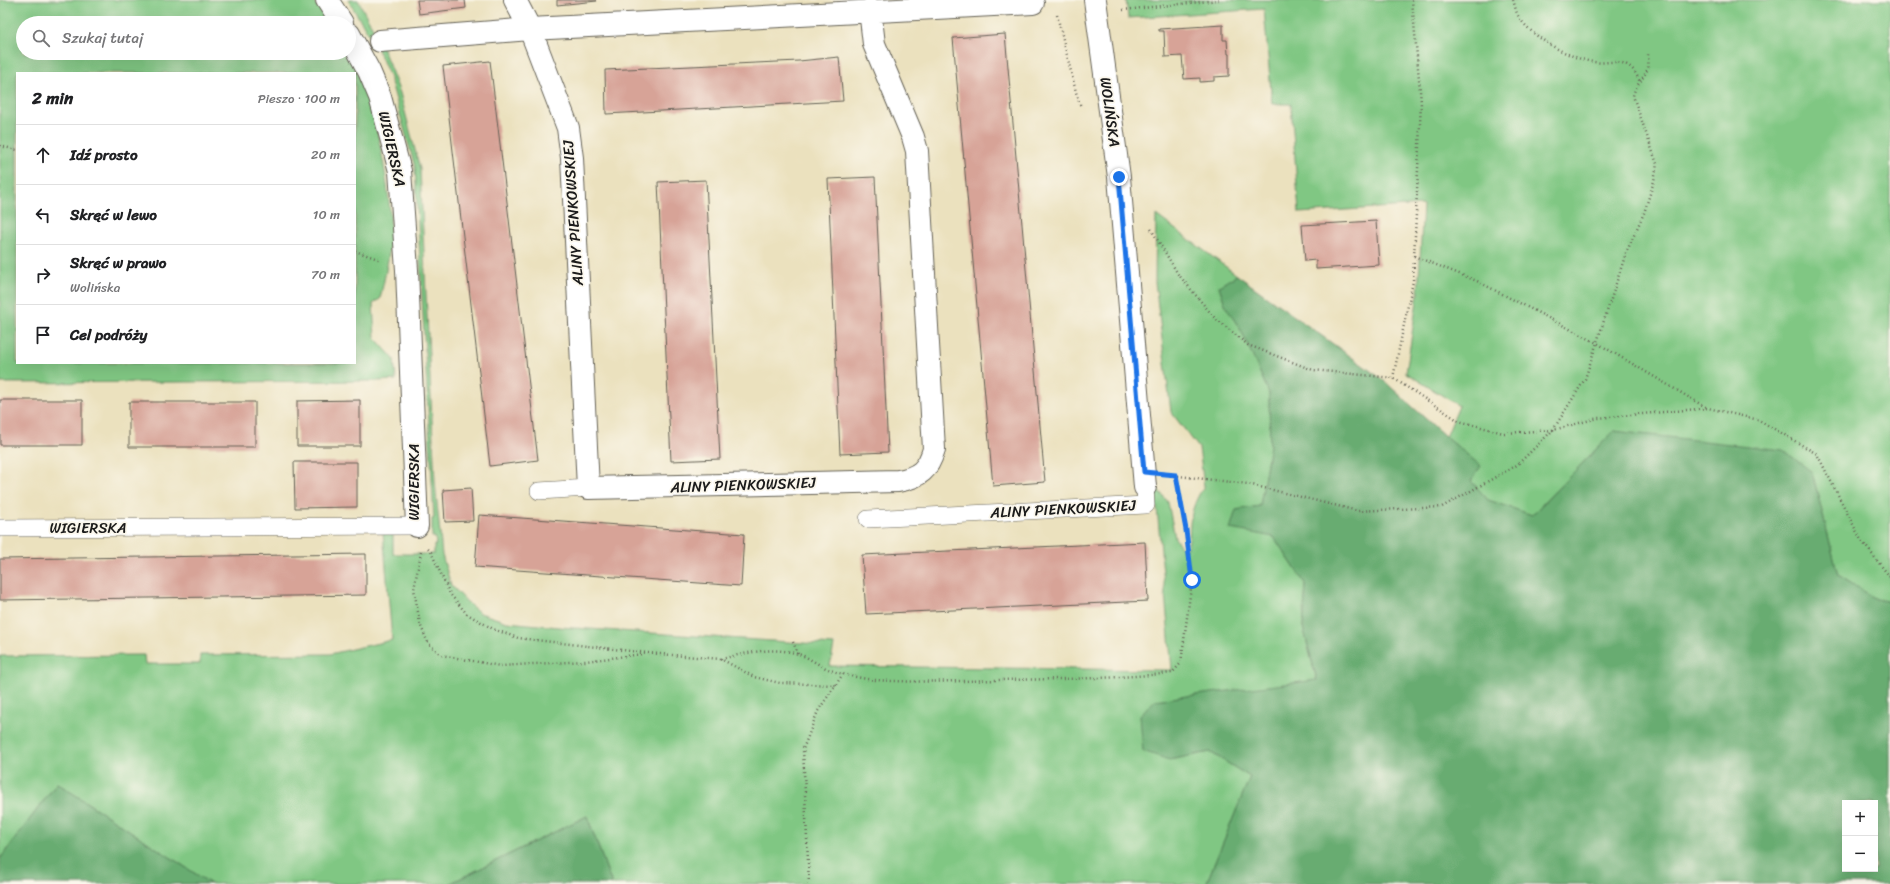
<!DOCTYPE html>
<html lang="pl">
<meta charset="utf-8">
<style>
body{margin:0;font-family:Sriracha,sans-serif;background:#f6f6f6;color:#202124}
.controls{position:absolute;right:12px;bottom:12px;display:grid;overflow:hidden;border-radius:0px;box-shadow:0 4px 16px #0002}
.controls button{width:36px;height:36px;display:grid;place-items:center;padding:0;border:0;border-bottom:1px solid #e0e0e0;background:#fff;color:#202124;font:20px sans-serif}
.stop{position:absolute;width:12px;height:12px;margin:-9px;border:3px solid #1a73e8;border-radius:50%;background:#fff}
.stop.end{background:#1a73e8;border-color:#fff;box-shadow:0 1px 4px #0008}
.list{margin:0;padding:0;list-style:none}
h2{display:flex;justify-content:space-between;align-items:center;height:52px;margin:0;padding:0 16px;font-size:17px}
h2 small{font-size:13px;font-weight:400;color:#757577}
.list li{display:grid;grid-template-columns:26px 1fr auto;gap:12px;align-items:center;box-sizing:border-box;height:60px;padding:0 16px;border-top:1px solid #e0e0e0}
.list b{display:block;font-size:15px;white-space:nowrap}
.list p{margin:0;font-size:13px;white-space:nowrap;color:#757577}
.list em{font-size:13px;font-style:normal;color:#757577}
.icon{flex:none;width:22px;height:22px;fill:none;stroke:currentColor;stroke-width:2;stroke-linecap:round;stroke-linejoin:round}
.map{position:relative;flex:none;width:1890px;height:884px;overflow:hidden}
.search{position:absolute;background:#fff;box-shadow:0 4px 16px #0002;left:16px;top:16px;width:340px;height:44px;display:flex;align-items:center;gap:10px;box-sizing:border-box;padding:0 14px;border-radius:22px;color:#757577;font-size:15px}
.panel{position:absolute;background:#fff;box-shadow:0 4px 16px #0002;left:16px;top:72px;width:340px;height:292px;border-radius:0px}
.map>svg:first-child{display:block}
.green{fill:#80c783;stroke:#4e7250;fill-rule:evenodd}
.forest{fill:#68ac71;stroke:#426446;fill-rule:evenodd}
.building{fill:#d7a397}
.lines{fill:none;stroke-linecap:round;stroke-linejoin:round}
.service-casing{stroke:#646155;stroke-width:18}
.minor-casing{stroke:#646155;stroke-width:24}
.path{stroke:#646155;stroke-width:2.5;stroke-dasharray:1 3;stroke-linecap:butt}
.service{stroke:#fff;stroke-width:17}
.minor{stroke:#fff;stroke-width:22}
.route{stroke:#1a73e8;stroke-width:5}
.labels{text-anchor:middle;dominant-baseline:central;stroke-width:3.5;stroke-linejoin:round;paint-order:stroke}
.street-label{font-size:15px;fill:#1c1c1c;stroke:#fbf7ec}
</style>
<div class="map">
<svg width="1890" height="884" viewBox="0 0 1890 884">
<rect width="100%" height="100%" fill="#fbf7ec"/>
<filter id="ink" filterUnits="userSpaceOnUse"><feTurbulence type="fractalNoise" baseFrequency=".025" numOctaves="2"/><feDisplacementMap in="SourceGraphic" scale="8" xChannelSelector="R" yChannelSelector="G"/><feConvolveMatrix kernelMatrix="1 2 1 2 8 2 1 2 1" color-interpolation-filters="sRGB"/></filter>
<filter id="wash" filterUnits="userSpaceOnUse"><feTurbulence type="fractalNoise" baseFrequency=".012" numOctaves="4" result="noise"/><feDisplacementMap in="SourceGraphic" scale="16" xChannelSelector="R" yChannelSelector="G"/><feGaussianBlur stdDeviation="0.9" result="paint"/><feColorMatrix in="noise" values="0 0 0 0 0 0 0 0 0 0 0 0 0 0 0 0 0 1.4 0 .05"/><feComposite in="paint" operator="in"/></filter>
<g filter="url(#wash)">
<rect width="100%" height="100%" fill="#ebe1be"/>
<path class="green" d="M 0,0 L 313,0 L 329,23 L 23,23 L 23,53 L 347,53 C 371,94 382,146 388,193 C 390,210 392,228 390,245 C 388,263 384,281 380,299 L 373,304 L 375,338 L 394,359 L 396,380 L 377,381 L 0,383 ZM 17,73 L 355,73 L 355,363 L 17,363 Z
M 348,0 L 358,0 L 378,38 L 373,41 Z
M 1126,0 L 1890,0 L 1890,602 L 1876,599 L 1838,575 L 1812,472 L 1614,431 L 1532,515 L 1488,500 L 1471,481 L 1480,466 L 1446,437 L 1459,406 L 1406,373 L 1418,294 L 1423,205 L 1299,213 L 1291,104 L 1272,104 L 1264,9 L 1128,18 Z
M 381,44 L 400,93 L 420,169 L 435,482 L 442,555 L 451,585 L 470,605 L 480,613 L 507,622 L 559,627 L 834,645 L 830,666 L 1172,670 L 1155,486 L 1168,502 L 1175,538 L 1184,551 C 1192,542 1188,529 1191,518 C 1193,505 1198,496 1204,486 L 1199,448 L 1171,412 L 1155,282 L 1156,215 L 1237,275 L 1219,286 L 1226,307 L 1242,332 L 1269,393 L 1270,445 L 1260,506 L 1236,510 L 1274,537 L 1306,585 L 1303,627 L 1317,681 L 1155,700 L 1169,760 L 1210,752 L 1250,777 L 1206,884 L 612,884 L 587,816 L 449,884 L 211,884 L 57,783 L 0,859 L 0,656 L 144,655 L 145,664 L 200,664 L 200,655 L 330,654 L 392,640 L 383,532 L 393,532 L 393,554 L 434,554 L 434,545 L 436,545 L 435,537 L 432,537 L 432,519 L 434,518 L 415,167 L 389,75 L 378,50 Z"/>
<path class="forest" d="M 1237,275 L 1382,379 L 1446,437 L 1481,466 L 1471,481 L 1488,500 L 1532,515 L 1614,431 L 1783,450 L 1812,472 L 1838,575 L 1876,599 L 1890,602 L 1890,884 L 1206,884 L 1250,777 L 1210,752 L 1169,760 L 1143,751 L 1140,716 L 1155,700 L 1317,680 L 1303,627 L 1306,585 L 1274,537 L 1230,529 L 1236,510 L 1260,506 L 1270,445 L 1269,393 L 1242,332 L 1226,307 L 1219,286 ZM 1845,803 L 1875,803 L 1875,869 L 1845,869 Z
M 57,783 L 211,884 L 0,884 L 0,859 Z
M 587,816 L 612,884 L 449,884 Z"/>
<g id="blocks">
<path class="building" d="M 417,0 L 465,0 L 466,8 L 419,14 Z
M 557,0 L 596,0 L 597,1 L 557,5 Z
M 1223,25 L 1223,40 L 1227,40 L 1228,54 L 1229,54 L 1229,76 L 1214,77 L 1214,81 L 1200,82 L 1200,78 L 1184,79 L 1182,56 L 1165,57 L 1164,31 L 1159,31 L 1159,29 Z
M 1005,34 L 1045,482 L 993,486 L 953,38 Z
M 839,57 L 843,101 L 606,114 L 605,70 L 799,61 Z
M 490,61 L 538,460 L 490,466 L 443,66 Z
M 875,177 L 888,452 L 840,454 L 828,179 Z
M 706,180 L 720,459 L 671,461 L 658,182 Z
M 1376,221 L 1379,265 L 1316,269 L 1316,260 L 1305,261 L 1302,225 Z
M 0,400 L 82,400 L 82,445 L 0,445 Z
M 360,400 L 360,446 L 297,446 L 297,401 Z
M 129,402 L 255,402 L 255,447 L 129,447 Z
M 294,462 L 357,462 L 357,507 L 295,508 Z
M 471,488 L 473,521 L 445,522 L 443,490 Z
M 479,515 L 744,534 L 741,586 L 475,567 Z
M 1145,542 L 1148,601 L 866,614 L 862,555 Z
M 366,554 L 366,595 L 0,600 L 0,559 Z"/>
</g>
</g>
<g filter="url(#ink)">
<use href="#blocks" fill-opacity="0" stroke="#646155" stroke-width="1"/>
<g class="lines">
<defs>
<path id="service" d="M 539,491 L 588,488
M 868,519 L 1146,505 L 1145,487
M 0,528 L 417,526"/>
<path id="minor" d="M 327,0 L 342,23
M 515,0 L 530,29 L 568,128 L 572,158 L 588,488 L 898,481 C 920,477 928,470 934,449 L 917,151 L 913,137 L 874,44 L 870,10
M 1095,0 L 1119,177 L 1145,487
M 349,34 L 369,71 L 380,97 L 400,171 L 407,270 L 417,526
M 380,41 L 530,29 L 1033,3"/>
</defs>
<use href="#service" class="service-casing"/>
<use href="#minor" class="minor-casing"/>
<path class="path" d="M 1513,0 C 1515,5 1516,13 1519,17 C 1532,38 1571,59 1594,62 C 1605,64 1617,59 1627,65 C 1634,68 1637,76 1640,82
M 1123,10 L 1219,0
M 1057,15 L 1077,96 L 1081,107
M 0,146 L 17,150
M 1151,229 L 1178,274 L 1214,317 L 1248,345 L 1313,370 L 1393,378 L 1459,421 L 1503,433 L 1553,430 L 1598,418 L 1708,408 L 1759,420 L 1817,454 L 1861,540 L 1890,577
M 355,251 L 381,260
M 1414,256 L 1477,281 L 1597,343 L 1707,408
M 1393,378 L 1413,281 L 1421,102 L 1412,0
M 1170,475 L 1248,484 L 1358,511 L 1442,507 L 1517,465 L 1553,430 L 1585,379 L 1626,253 L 1644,213 L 1654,181 L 1657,164 L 1633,96 C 1635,85 1645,78 1648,67 C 1649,63 1648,58 1648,53
M 428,549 L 431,552 L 450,594 L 467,614 L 493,629 L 518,638 L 648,653 L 709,658 L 721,659 L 754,677 L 780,683 L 836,685
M 421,552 L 414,589 L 420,624 L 428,643 L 441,655 L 500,666 L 586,661 L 643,654
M 793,642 L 798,654
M 721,659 C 746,653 773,646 798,654 C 809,657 818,665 828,669 C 842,675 860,678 875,680 C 916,683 958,681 999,680 C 1057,679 1114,679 1172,673 L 1181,663 L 1192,580 L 1186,530 L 1176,475
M 809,884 L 803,749 L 818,711 L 843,674"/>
<use href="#service" class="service"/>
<use href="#minor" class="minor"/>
</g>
</g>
<g class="lines" filter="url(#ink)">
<path class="route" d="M 1119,177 L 1144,472 L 1176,475 L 1186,530 L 1192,580"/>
</g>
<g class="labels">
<g class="street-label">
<text transform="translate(1110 112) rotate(82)">WOLIŃSKA</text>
<text transform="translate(392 149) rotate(77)">WIGIERSKA</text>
<text transform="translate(573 213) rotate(-94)">ALINY PIENKOWSKIEJ</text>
<text transform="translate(414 482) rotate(-90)">WIGIERSKA</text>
<text transform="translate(743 485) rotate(-2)">ALINY PIENKOWSKIEJ</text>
<text transform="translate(1063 509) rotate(-3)">ALINY PIENKOWSKIEJ</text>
<text x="88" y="528">WIGIERSKA</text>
</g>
</g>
</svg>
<div class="controls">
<button>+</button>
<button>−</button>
</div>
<div class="stop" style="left:1192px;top:580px"></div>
<div class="stop end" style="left:1119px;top:177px"></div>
<div class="search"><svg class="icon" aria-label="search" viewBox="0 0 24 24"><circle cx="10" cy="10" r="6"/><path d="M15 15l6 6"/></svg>Szukaj tutaj</div>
<section class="panel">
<h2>2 min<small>Pieszo · 100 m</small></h2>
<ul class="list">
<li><svg class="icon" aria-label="ahead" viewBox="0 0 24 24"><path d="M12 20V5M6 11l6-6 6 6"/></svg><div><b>Idź prosto</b></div><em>20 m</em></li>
<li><svg class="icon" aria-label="left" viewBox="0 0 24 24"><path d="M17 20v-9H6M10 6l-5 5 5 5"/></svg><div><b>Skręć w lewo</b></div><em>10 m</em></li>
<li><svg class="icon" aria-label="right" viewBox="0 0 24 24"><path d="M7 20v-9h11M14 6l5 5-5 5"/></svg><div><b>Skręć w prawo</b><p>Wolińska</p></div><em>70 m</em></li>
<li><svg class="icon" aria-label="arrive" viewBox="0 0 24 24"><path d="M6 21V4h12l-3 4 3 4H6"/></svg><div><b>Cel podróży</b></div></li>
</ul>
</section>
</div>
